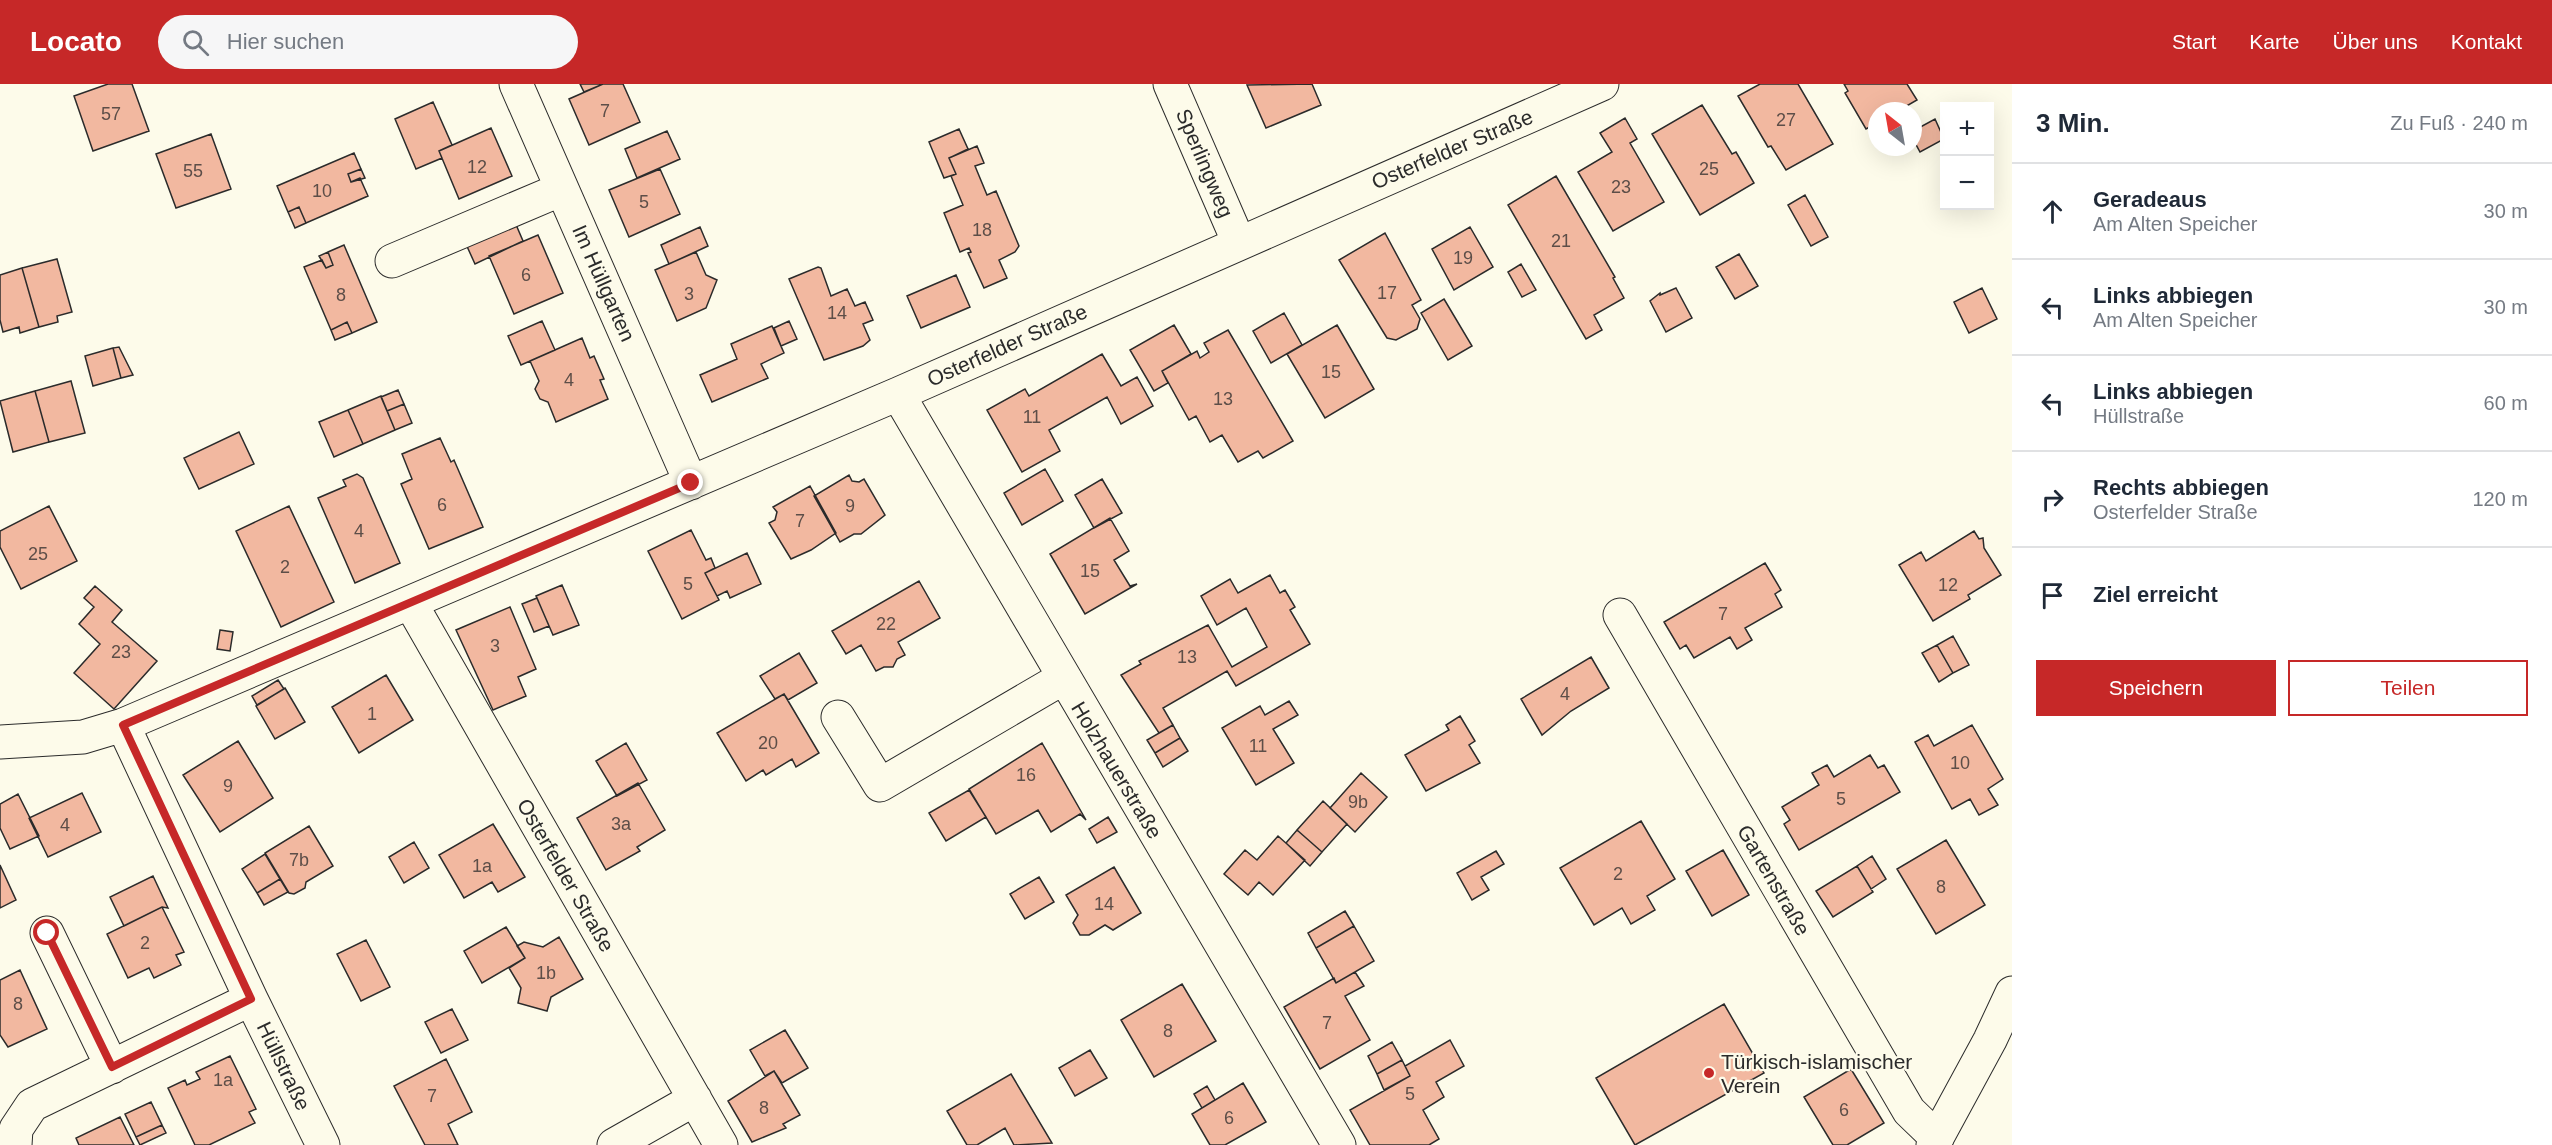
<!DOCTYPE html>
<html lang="de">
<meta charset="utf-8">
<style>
body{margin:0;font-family:Arial,sans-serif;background:#f6f6f7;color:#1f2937}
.controls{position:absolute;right:18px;top:18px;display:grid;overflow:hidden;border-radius:0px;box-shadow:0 6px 24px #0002}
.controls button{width:54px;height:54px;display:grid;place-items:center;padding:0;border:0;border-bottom:2px solid #e0e1e3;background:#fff;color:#1f2937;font:30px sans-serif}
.compass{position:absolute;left:1868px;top:18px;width:54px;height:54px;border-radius:50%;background:#fff;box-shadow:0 6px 24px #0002;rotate:329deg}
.stop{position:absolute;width:18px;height:18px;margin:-14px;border:4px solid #c62828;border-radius:50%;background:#fff}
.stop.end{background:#c62828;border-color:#fff;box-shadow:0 2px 6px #0008}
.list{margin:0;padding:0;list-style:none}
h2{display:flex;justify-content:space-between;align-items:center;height:78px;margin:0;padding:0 24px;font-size:26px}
h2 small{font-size:20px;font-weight:400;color:#747a83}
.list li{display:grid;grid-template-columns:39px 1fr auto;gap:18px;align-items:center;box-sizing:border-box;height:96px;padding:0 24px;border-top:2px solid #e0e1e3}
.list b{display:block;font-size:22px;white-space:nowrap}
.list p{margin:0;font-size:20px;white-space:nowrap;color:#747a83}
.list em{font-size:20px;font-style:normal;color:#747a83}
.actions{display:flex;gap:12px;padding:18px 24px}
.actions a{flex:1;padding:14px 0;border:2px solid #c62828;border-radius:0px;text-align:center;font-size:21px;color:#c62828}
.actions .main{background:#c62828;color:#fff}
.icon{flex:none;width:33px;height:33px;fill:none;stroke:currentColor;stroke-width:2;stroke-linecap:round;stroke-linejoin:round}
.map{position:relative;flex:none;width:2012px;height:1061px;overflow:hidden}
header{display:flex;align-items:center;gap:36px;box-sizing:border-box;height:84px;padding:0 30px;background:#c62828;color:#fff}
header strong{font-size:28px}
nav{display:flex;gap:33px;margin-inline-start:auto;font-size:21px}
.search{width:420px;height:54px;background:#f6f6f7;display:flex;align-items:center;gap:15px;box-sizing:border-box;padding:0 21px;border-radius:33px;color:#747a83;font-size:22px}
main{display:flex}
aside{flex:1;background:#fff}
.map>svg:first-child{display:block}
.building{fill:#f2b8a0;stroke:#2b2b2b;stroke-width:1.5}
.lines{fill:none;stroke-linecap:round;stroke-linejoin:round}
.minor-casing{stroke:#2b2b2b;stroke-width:35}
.major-casing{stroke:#2b2b2b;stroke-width:35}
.minor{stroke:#fdfbea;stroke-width:33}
.major{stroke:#fdfbea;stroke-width:33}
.route{stroke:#c62828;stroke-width:8}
.poi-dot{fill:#c62828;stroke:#fdfbea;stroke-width:2}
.labels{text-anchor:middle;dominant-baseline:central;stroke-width:4.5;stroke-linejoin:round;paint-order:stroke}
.number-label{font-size:18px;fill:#5d4e48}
.street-label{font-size:21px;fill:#2b2b2b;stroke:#fdfbea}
.poi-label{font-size:21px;fill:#2b2b2b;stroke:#fdfbea;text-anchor:start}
</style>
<header>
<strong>Locato</strong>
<div class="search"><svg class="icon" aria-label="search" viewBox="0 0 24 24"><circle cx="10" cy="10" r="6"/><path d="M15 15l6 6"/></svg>Hier suchen</div>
<nav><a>Start</a><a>Karte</a><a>Über uns</a><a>Kontakt</a></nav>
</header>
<main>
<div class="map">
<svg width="2012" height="1061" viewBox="0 0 2012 1061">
<rect width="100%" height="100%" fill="#fdfbea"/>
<path class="building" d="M 108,0 L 132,0 L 149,47 L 93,67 L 74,12 Z
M 580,0 L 603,0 L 584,8 Z
M 603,0 L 623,0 L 640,38 L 589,61 L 569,15 Z
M 1312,0 L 1321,21 L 1266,44 L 1247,1 Z
M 1760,0 L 1798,0 L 1833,60 L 1786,86 L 1771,62 L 1768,63 L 1738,12 Z
M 1844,0 L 1907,0 L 1917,16 L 1898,27 L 1877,27 L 1877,39 L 1866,45 L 1845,9 L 1848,7 Z
M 433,18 L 452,61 L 439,67 L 442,74 L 416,85 L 395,35 Z
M 1702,21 L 1732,70 L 1736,68 L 1754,99 L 1700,131 L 1652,50 Z
M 1625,34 L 1637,55 L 1630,59 L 1664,118 L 1613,147 L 1578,88 L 1612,68 L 1600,49 Z
M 1935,35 L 1944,55 L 1920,68 L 1913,55 L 1913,47 Z
M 491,44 L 512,92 L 459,115 L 439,67 Z
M 959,45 L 968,65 L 949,74 L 956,90 L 944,94 L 929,58 Z
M 667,47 L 680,75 L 637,94 L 625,65 Z
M 211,50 L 231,105 L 176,124 L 156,70 Z
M 977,62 L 984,79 L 975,82 L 987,111 L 996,107 L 1019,162 L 1015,168 L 999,176 L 1007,194 L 984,204 L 968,169 L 971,168 L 969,164 L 960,168 L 944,129 L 963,121 L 951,92 L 956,90 L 949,74 Z
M 354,69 L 361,85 L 348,90 L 351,98 L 360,94 L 368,112 L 306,139 L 299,123 L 288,128 L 277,102 Z
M 361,85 L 365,94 L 351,98 L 348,90 Z
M 660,85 L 680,130 L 629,153 L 609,106 Z
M 1556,92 L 1615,193 L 1613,194 L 1624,214 L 1594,231 L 1602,246 L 1586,255 L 1508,121 Z
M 1805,111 L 1828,153 L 1811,162 L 1788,121 Z
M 299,123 L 306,139 L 295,144 L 288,128 Z
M 514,136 L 523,157 L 475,180 L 465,158 Z
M 700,143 L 708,162 L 669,180 L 661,161 Z
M 1470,143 L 1493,183 L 1454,206 L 1432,165 Z
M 1385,149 L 1421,216 L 1412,221 L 1420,235 L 1417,245 L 1396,256 L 1387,254 L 1339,176 Z
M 538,151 L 563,209 L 514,230 L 489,172 Z
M 344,161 L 377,238 L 352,249 L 347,238 L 331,246 L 304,183 L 322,176 L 326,184 L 333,181 L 328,168 Z
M 328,168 L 333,181 L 326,184 L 319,172 Z
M 696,168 L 706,191 L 717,196 L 706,224 L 677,237 L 655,186 Z
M 1739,170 L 1758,202 L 1735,215 L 1716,183 Z
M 57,175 L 72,228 L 57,232 L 58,238 L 39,243 L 22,184 Z
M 1521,180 L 1536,206 L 1522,213 L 1508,188 Z
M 818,183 L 821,184 L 831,212 L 847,205 L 855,222 L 865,218 L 873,236 L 863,240 L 870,256 L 863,262 L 824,276 L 789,195 Z
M 22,184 L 39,243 L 20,249 L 19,243 L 3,248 L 0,236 L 0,191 Z
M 956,191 L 970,223 L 921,244 L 907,212 Z
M 1676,204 L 1692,234 L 1666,248 L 1650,217 L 1660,209 L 1660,211 Z
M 1982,204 L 1997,235 L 1969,249 L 1954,218 Z
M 1444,215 L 1472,262 L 1448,276 L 1421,229 Z
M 1284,229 L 1302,261 L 1271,279 L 1253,247 Z
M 542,237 L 555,266 L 521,281 L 508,252 Z
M 789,237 L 797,255 L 781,262 L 774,244 Z
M 347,238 L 352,249 L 335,256 L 331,246 Z
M 1174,241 L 1191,270 L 1162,287 L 1168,299 L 1154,307 L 1130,266 Z
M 1337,241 L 1374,305 L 1325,334 L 1287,270 Z
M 772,242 L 784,269 L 761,280 L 768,294 L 712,318 L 700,291 L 737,275 L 731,260 Z
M 1228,246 L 1293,357 L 1263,374 L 1258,367 L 1238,378 L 1222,351 L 1210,358 L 1196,332 L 1189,336 L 1162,287 L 1197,267 L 1200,274 L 1209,268 L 1204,259 Z
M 582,254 L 590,274 L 594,272 L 604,295 L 600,296 L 608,315 L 556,338 L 548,318 L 540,315 L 535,305 L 539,297 L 530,277 Z
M 119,263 L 133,291 L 121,294 L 113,264 Z
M 113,264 L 121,294 L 93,302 L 85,272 Z
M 1102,270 L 1121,302 L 1137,293 L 1153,322 L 1121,340 L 1107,313 L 1049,346 L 1060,367 L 1022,388 L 987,326 L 1025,305 L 1029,312 Z
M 71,297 L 85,349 L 49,358 L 35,307 Z
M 398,306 L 404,320 L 387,327 L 381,313 Z
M 35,307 L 49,358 L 13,368 L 0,317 Z
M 381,312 L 395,346 L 363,360 L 348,326 Z
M 404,320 L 412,339 L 395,346 L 387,327 Z
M 348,326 L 363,360 L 334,373 L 319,338 Z
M 239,348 L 254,380 L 199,405 L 184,374 Z
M 440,354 L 451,378 L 454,376 L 483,443 L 429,465 L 401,400 L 412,395 L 402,370 Z
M 1045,385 L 1063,417 L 1022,441 L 1004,409 Z
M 357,390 L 363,394 L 400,479 L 355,499 L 318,414 L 346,402 L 343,396 Z
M 849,391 L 852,397 L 859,398 L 864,395 L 885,431 L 861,450 L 854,450 L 840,458 L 814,412 Z
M 1102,395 L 1122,429 L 1094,444 L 1075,411 Z
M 810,402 L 836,449 L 811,466 L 791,475 L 769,439 L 775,436 L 777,428 L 773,423 Z
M 49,422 L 77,477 L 21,505 L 0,463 L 0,447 Z
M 289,422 L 334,518 L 281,543 L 236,447 Z
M 1110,434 L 1129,467 L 1114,476 L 1130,502 L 1137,500 L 1085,530 L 1050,470 Z
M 691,446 L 706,476 L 711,474 L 715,484 L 705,489 L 719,516 L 682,535 L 648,467 Z
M 1974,447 L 1979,455 L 1983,454 L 1984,464 L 2001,491 L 1968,511 L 1970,515 L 1933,537 L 1899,481 L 1921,468 L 1926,477 Z
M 747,469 L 761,500 L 730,514 L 727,507 L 717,512 L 705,489 Z
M 1765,479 L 1781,506 L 1775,510 L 1782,523 L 1745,544 L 1752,556 L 1737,565 L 1730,553 L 1694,574 L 1686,561 L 1680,565 L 1664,538 Z
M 1270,491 L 1280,509 L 1285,506 L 1295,523 L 1290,526 L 1310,560 L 1236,602 L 1227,587 L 1163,624 L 1173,641 L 1159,649 L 1121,591 L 1141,580 L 1139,577 L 1208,541 L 1232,583 L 1267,563 L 1246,524 L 1217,541 L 1201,512 L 1230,495 L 1238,509 Z
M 919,497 L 940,534 L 898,558 L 905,571 L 897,575 L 893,583 L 884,583 L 876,587 L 861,561 L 846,570 L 832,547 Z
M 562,501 L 579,541 L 553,551 L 536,512 Z
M 95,502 L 122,526 L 112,538 L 157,577 L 114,625 L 74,589 L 100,560 L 79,540 L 94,523 L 84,514 Z
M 537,514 L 549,542 L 534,548 L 522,520 Z
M 510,523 L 536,585 L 518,593 L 526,612 L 493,626 L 456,546 Z
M 220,546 L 233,548 L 230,567 L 217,565 Z
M 1953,552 L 1969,581 L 1953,589 L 1937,561 Z
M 1937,561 L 1953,589 L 1939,598 L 1922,569 Z
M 799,569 L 817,599 L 788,616 L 784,610 L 775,615 L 760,592 Z
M 1591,573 L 1609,604 L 1571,627 L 1542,651 L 1521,615 Z
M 386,591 L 413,636 L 359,669 L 332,623 Z
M 278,596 L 284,605 L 257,621 L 252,612 Z
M 285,604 L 305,638 L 275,655 L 256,622 Z
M 784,610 L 819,669 L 796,683 L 792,675 L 766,691 L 763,686 L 746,697 L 717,649 Z
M 1289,617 L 1298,631 L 1273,645 L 1294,679 L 1256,701 L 1222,644 L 1260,622 L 1265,631 Z
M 1460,632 L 1475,657 L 1469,661 L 1480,679 L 1426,707 L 1405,671 L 1449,646 L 1446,641 Z
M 1173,641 L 1180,654 L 1155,669 L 1147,656 Z
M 1972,641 L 2003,695 L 1988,705 L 1998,721 L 1979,731 L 1970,715 L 1952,725 L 1915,658 L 1928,651 L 1934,662 Z
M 1180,654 L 1188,667 L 1163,683 L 1155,669 Z
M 238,657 L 273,714 L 220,748 L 183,691 Z
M 626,659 L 647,696 L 617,712 L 596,677 Z
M 1042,659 L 1086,736 L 1080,730 L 1051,748 L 1038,726 L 996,750 L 969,705 Z
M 1870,671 L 1878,684 L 1884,681 L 1900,708 L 1799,766 L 1784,740 L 1790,736 L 1782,723 L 1819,701 L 1812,689 L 1827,681 L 1834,693 Z
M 1361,689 L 1387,713 L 1355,748 L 1330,724 Z
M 638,699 L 665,746 L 637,763 L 640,767 L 606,786 L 577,734 Z
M 969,706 L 986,733 L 946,757 L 929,729 Z
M 82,709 L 101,748 L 48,773 L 29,734 Z
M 18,710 L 39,752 L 10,765 L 0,744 L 0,720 Z
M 1323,717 L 1347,740 L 1322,768 L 1297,746 Z
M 1108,733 L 1117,748 L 1097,759 L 1089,745 Z
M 1641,737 L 1675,795 L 1647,812 L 1655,826 L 1631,840 L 1622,824 L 1594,841 L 1560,784 Z
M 493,740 L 525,793 L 498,808 L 492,798 L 464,814 L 439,771 Z
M 309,742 L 333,782 L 306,798 L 305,804 L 294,810 L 289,809 L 265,769 Z
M 1297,746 L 1322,768 L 1310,782 L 1286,759 Z
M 1278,752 L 1305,776 L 1273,811 L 1259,798 L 1248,811 L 1224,790 L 1245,766 L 1257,776 Z
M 1946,756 L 1985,821 L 1936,850 L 1897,785 Z
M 414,758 L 429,784 L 404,799 L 389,773 Z
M 1723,766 L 1749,811 L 1712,832 L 1686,787 Z
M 1496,767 L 1504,780 L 1481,793 L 1489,806 L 1472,816 L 1457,789 Z
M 265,770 L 280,795 L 257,809 L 242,785 Z
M 1872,772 L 1886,795 L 1871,805 L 1857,782 Z
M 0,781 L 16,816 L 0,824 Z
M 1857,782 L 1873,808 L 1833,833 L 1816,807 Z
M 1114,783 L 1141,829 L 1113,846 L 1105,841 L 1089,851 L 1080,851 L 1073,839 L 1078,831 L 1066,811 Z
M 153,792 L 168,824 L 162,823 L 124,842 L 110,813 Z
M 1039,793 L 1054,818 L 1025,835 L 1010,810 Z
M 280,795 L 288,808 L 264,821 L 257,809 Z
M 162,823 L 184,868 L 176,871 L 181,881 L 154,894 L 149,884 L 128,894 L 107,850 Z
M 1345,827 L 1354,842 L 1316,864 L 1308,849 Z
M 1354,842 L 1374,877 L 1336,899 L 1316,864 Z
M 506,843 L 525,874 L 482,899 L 464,867 Z
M 559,853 L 583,895 L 551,913 L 547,927 L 518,919 L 521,904 L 509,884 L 525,874 L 517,862 L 524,858 L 543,863 Z
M 366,856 L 390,903 L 361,917 L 337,870 Z
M 20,886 L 47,945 L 8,963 L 0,951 L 0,896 Z
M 1355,888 L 1364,902 L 1345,912 L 1370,956 L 1320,985 L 1284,923 L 1334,894 L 1336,899 Z
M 1182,900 L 1216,957 L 1154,993 L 1121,936 Z
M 1724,920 L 1764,989 L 1635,1061 L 1596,994 Z
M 452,925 L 468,956 L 441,969 L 425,938 Z
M 785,946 L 808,984 L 782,999 L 774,987 L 765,992 L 750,966 Z
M 1450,956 L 1464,982 L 1436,998 L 1444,1013 L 1423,1026 L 1439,1055 L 1429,1061 L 1370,1061 L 1350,1026 L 1410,992 L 1405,982 Z
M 1392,958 L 1402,976 L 1377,990 L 1368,972 Z
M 1090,966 L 1107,994 L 1075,1012 L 1059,984 Z
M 230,972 L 256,1025 L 249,1028 L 255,1039 L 209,1061 L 195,1061 L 168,1004 L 185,996 L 187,1001 L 200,995 L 196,988 Z
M 446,975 L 472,1028 L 448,1040 L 458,1061 L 425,1061 L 394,1002 Z
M 1402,976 L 1410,992 L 1384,1006 L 1377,990 Z
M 1851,985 L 1884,1039 L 1847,1061 L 1833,1061 L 1804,1013 Z
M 774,987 L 800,1031 L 783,1040 L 786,1044 L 752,1058 L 728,1017 Z
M 1011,990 L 1052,1059 L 1014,1061 L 1005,1044 L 977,1061 L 967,1061 L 947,1027 Z
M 1243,999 L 1266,1038 L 1225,1061 L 1210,1061 L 1192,1030 Z
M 1207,1002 L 1215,1016 L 1202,1024 L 1194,1010 Z
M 151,1018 L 162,1041 L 136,1053 L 125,1030 Z
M 120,1033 L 134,1061 L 79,1061 L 76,1054 Z
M 162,1041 L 166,1049 L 140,1061 L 136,1053 Z"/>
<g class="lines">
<defs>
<path id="minor" d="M 516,0 L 691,399
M 1170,0 L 1239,159
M 392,177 L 562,105
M 898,310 L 1339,1061
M 411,520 L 721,1061
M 1620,531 L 1909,1027 L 1937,1054
M 838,633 L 880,701 L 1063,594
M 123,641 L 251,915 L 323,1061
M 0,658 L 83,653 L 123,641 L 898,310 L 1602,0
M 47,849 L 112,983
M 15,1061 L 16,1045 L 32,1021 L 251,915
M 614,1061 L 695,1015"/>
<path id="major" d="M 1933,1061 L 1990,956 L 2012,909"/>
</defs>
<use href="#minor" class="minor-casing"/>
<use href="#major" class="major-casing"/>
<use href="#minor" class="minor"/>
<use href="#major" class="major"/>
</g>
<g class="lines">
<path class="route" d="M 47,849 L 112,983 L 251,915 L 123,641 L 691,399"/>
</g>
<circle class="poi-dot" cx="1709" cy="989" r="6"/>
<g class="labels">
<g class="number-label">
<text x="605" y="27">7</text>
<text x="111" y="30">57</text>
<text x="1786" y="36">27</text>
<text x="477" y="83">12</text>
<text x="1709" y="85">25</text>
<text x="193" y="87">55</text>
<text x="1621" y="103">23</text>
<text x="322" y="107">10</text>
<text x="644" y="118">5</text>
<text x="982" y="146">18</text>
<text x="1561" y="157">21</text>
<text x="1463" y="174">19</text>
<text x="526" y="191">6</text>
<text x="1387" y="209">17</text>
<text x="689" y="210">3</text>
<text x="341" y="211">8</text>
<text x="837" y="229">14</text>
<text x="1331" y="288">15</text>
<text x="569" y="296">4</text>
<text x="1223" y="315">13</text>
<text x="1032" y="333">11</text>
<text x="442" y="421">6</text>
<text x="850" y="422">9</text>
<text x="800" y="437">7</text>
<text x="359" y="447">4</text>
<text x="38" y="470">25</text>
<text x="285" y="483">2</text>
<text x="1090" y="487">15</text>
<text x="688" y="500">5</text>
<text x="1948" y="501">12</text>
<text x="1723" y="530">7</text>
<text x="886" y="540">22</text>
<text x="495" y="562">3</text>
<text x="121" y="568">23</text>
<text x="1187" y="573">13</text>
<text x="1565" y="610">4</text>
<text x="372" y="630">1</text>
<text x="768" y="659">20</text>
<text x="1258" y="662">11</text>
<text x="1960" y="679">10</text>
<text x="1026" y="691">16</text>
<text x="228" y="702">9</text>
<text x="1841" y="715">5</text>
<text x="1358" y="718">9b</text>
<text x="621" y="740">3a</text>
<text x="65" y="741">4</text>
<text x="299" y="776">7b</text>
<text x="482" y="782">1a</text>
<text x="1618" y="790">2</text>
<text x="1941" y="803">8</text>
<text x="1104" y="820">14</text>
<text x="145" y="859">2</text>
<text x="546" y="889">1b</text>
<text x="18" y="920">8</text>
<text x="1327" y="939">7</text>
<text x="1168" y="947">8</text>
<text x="223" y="996">1a</text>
<text x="1410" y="1010">5</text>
<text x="432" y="1012">7</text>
<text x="764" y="1024">8</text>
<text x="1844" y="1026">6</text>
<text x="1229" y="1034">6</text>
</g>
<g class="street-label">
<text transform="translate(1452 65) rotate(-23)">Osterfelder Straße</text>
<text transform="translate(1205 79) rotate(67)">Sperlingweg</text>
<text transform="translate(604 199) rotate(66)">Im Hüllgarten</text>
<text transform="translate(1007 261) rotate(-24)">Osterfelder Straße</text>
<text transform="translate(1117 686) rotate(59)">Holzhauerstraße</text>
<text transform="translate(566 791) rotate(60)">Osterfelder Straße</text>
<text transform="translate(1774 796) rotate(60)">Gartenstraße</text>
<text transform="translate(284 982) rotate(64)">Hüllstraße</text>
</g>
<g class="poi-label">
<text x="1721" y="977">Türkisch-islamischer<tspan x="1721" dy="24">Verein</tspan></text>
</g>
</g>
</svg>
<div class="controls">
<button>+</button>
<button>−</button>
</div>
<svg class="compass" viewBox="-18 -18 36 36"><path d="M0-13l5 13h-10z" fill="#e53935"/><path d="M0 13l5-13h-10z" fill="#747a83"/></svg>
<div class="stop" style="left:47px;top:849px"></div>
<div class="stop end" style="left:691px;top:399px"></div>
</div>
<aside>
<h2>3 Min.<small>Zu Fuß · 240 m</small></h2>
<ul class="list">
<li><svg class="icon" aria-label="ahead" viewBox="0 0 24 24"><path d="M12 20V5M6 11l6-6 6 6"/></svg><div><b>Geradeaus</b><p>Am Alten Speicher</p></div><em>30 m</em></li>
<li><svg class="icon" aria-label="left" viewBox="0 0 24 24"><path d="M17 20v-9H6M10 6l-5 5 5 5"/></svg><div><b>Links abbiegen</b><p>Am Alten Speicher</p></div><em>30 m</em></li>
<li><svg class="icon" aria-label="left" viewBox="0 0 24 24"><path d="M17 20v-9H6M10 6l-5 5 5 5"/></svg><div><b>Links abbiegen</b><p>Hüllstraße</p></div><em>60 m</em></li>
<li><svg class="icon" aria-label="right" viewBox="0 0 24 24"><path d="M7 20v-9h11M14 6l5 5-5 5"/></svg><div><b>Rechts abbiegen</b><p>Osterfelder Straße</p></div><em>120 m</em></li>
<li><svg class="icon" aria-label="arrive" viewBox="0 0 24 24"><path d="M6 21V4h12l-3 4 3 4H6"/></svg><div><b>Ziel erreicht</b></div></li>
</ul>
<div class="actions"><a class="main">Speichern</a><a>Teilen</a></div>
</aside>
</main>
